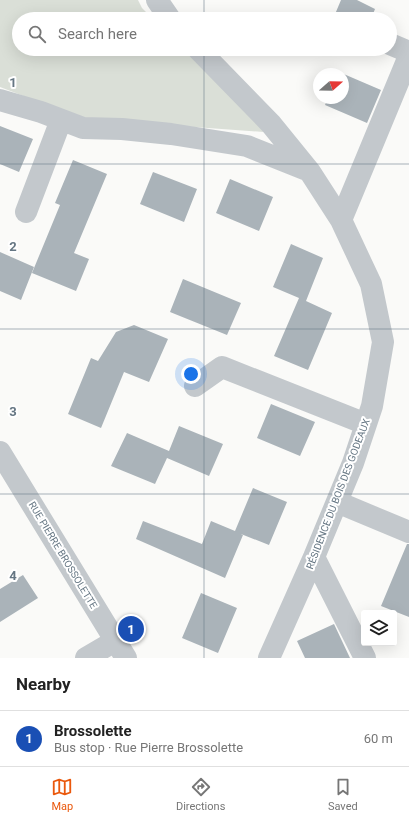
<!DOCTYPE html>
<meta charset="utf-8">
<style>
body{margin:0;font-family:Roboto,sans-serif;background:#f2f2f2;color:#222}
.controls{position:absolute;right:12px;bottom:12px;display:grid;overflow:hidden;border-radius:4px;box-shadow:0 4px 16px #0002}
.controls button{width:36px;height:36px;display:grid;place-items:center;padding:0;border:0;border-bottom:1px solid #e0e0e0;background:#fff;color:#222;font:20px sans-serif}
.compass{position:absolute;left:313px;top:68px;width:36px;height:36px;border-radius:50%;background:#fff;box-shadow:0 4px 16px #0002;rotate:70deg}
.you{position:absolute;left:191px;top:374px;width:14px;height:14px;margin:-10px;border:3px solid #fff;border-radius:50%;background:#1a73e8;box-shadow:0 0 0 6px #1a73e833}
.badge{display:grid;place-items:center;width:26px;height:26px;border-radius:50%;background:#ea580c;color:#fff;font-size:13px;font-weight:700}
.pin{position:absolute;translate:-50% -50%;border:2px solid #fff;box-shadow:0 1px 4px #0006}
.list{margin:0;padding:0;list-style:none}
h2{display:flex;justify-content:space-between;align-items:center;height:52px;margin:0;padding:0 16px;font-size:17px}
h2 small{font-size:13px;font-weight:400;color:#767676}
.list li{display:grid;grid-template-columns:26px 1fr auto;gap:12px;align-items:center;box-sizing:border-box;height:56px;padding:0 16px;border-top:1px solid #e0e0e0}
.list b{display:block;font-size:15px;white-space:nowrap}
.list p{margin:0;font-size:13px;white-space:nowrap;color:#767676}
.list em{font-size:13px;font-style:normal;color:#767676}
.icon{flex:none;width:22px;height:22px;fill:none;stroke:currentColor;stroke-width:2;stroke-linecap:round;stroke-linejoin:round}
.map{position:relative;flex:none;width:409px;height:658px;overflow:hidden}
.search{position:absolute;background:#fff;box-shadow:0 4px 16px #0002;left:12px;right:12px;top:12px;height:44px;display:flex;align-items:center;gap:10px;box-sizing:border-box;padding:0 14px;border-radius:22px;color:#767676;font-size:15px}
.sheet{height:108px;background:#fff}
nav{display:flex;justify-content:space-around;align-items:center;box-sizing:border-box;height:56px;border-top:1px solid #e0e0e0;background:#fff;font-size:11px;color:#767676}
nav a{display:grid;justify-items:center;gap:2px}
nav .on{color:#ea580c}
.map>svg:first-child{display:block}
.green{fill:#dadfd7}
.building{fill:#aab3b9}
.lines{fill:none;stroke-linecap:round;stroke-linejoin:round}
.minor{stroke:#c3c8cc;stroke-width:22}
.grid{fill:none;stroke:#657683;stroke-width:1;stroke-opacity:0.55}
.labels{text-anchor:middle;dominant-baseline:central;stroke-width:4;stroke-linejoin:round;paint-order:stroke}
.street-label{font-size:10px;fill:#657683;stroke:#fff}
.grid-label{font-size:13px;text-anchor:middle;font-weight:bold;fill:#657683;stroke:#fff;stroke-width:4;stroke-linejoin:round;paint-order:stroke}
</style>
<div class="map">
<svg width="409" height="658" viewBox="0 0 409 658">
<rect width="100%" height="100%" fill="#fafaf8"/>
<path class="green" d="M 0,0 L 138,0 L 142,8 L 153,19 L 19,19 L 19,49 L 183,49 L 257,122 L 264,132 L 84,119 L 0,87 Z"/>
<path class="building" d="M 341,0 L 357,0 L 375,9 L 371,19 L 333,19 Z
M 339,72 L 381,90 L 367,123 L 325,105 L 328,98 L 343,98 L 343,74 L 338,74 Z
M 0,126 L 33,139 L 19,172 L 0,164 Z
M 73,160 L 107,174 L 74,253 L 89,259 L 76,291 L 32,273 L 60,205 L 55,203 Z
M 153,172 L 197,189 L 184,222 L 140,204 Z
M 230,179 L 273,197 L 259,231 L 216,213 Z
M 291,244 L 323,258 L 306,301 L 332,313 L 308,370 L 274,356 L 299,298 L 273,287 Z
M 0,252 L 34,267 L 21,300 L 0,291 Z
M 183,279 L 241,303 L 227,335 L 170,312 Z
M 134,325 L 168,339 L 149,382 L 124,372 L 101,428 L 68,414 L 91,358 L 98,361 L 116,332 Z
M 271,404 L 315,422 L 300,456 L 257,438 Z
M 179,426 L 223,444 L 209,476 L 167,458 L 155,484 L 111,466 L 127,433 L 169,451 Z
M 253,488 L 287,502 L 269,545 L 241,534 L 243,535 L 225,578 L 136,539 L 143,521 L 202,544 L 211,521 L 235,531 Z
M 407,544 L 409,544 L 409,617 L 381,606 Z
M 23,575 L 38,598 L 0,622 L 0,589 Z
M 201,593 L 237,608 L 218,653 L 182,638 Z
M 334,624 L 350,658 L 305,658 L 297,641 Z"/>
<g class="lines">
<path class="minor" d="M 157,0 L 170,19
M 390,44 L 409,52
M 198,49 L 271,124 L 310,172 L 341,220 L 371,284 L 383,342 L 372,406 L 353,463 L 314,557 L 269,658
M 0,100 L 41,112 L 83,128 L 122,129 L 171,134 L 247,146 L 307,170
M 26,212 L 61,120
M 341,220 L 409,56
M 195,386 L 222,367 L 366,424
M 0,452 L 126,658
M 337,502 L 409,532
M 314,557 L 365,658
M 86,658 L 115,641"/>
</g>
<path class="grid" d="M 204,0 L 204,19M 204,49 L 204,658M 0,164 L 409,164M 0,329 L 409,329M 0,494 L 409,494"/>
<g class="labels">
<g class="street-label">
<text transform="translate(338 494) rotate(-69)">RÉSIDENCE DU BOIS DES GODEAUX</text>
<text transform="translate(63 555) rotate(59)">RUE PIERRE BROSSOLETTE</text>
</g>
</g>
<g class="grid-label">
<text x="13" y="87">1</text>
<text x="13" y="251">2</text>
<text x="13" y="416">3</text>
<text x="13" y="580">4</text>
</g>
</svg>
<div class="controls">
<button><svg class="icon" aria-label="layers" viewBox="0 0 24 24"><path d="M12 4l9 5-9 5-9-5zM3 14l9 5 9-5"/></svg></button>
</div>
<svg class="compass" viewBox="-18 -18 36 36"><path d="M0-13l5 13h-10z" fill="#e53935"/><path d="M0 13l5-13h-10z" fill="#767676"/></svg>
<div class="you"></div>
<div class="pin badge" style="left:131px;top:629px;background:#1a4fb4">1</div>
<div class="search"><svg class="icon" aria-label="search" viewBox="0 0 24 24"><circle cx="10" cy="10" r="6"/><path d="M15 15l6 6"/></svg>Search here</div>
</div>
<section class="sheet">
<h2>Nearby<small></small></h2>
<ul class="list">
<li><span class="badge" style="background:#1a4fb4">1</span><div><b>Brossolette</b><p>Bus stop · Rue Pierre Brossolette</p></div><em>60 m</em></li>
</ul>
</section>
<nav>
<a class="on"><svg class="icon" aria-label="map" viewBox="0 0 24 24"><path d="M3 6l6-2 6 2 6-2v14l-6 2-6-2-6 2zM9 4v14M15 6v14"/></svg>Map</a>
<a><svg class="icon" aria-label="directions" viewBox="0 0 24 24"><path d="M12 3l9 9-9 9-9-9zM9 14v-3h6M13 9l2 2-2 2"/></svg>Directions</a>
<a><svg class="icon" aria-label="saved" viewBox="0 0 24 24"><path d="M7 4h10v16l-5-4-5 4z"/></svg>Saved</a>
</nav>
